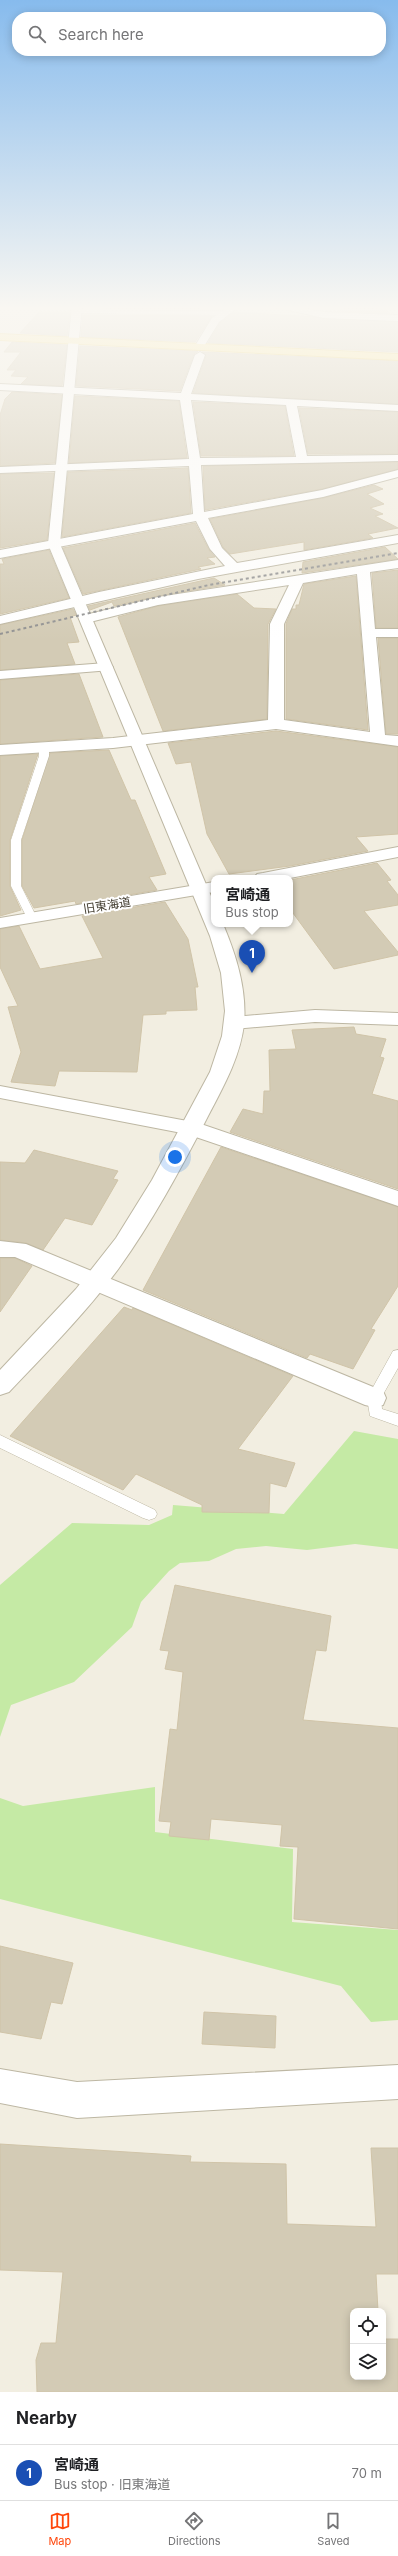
<!DOCTYPE html>
<meta charset="utf-8">
<style>
body{margin:0;font-family:Inter,"Noto Sans JP",sans-serif;background:#f2f2f2;color:#202124}
.controls{position:absolute;right:12px;bottom:12px;display:grid;overflow:hidden;border-radius:8px;box-shadow:0 2px 10px #0003}
.controls button{width:36px;height:36px;display:grid;place-items:center;padding:0;border:0;border-bottom:1px solid #e0e0e0;background:#fff;color:#202124;font:20px sans-serif}
.you{position:absolute;left:175px;top:1157px;width:14px;height:14px;margin:-10px;border:3px solid #fff;border-radius:50%;background:#1a73e8;box-shadow:0 0 0 6px #1a73e833}
.badge{display:grid;place-items:center;width:26px;height:26px;border-radius:50%;background:#ff460b;color:#fff;font-size:13px;font-weight:700}
.pin{position:absolute;translate:-50% -33px;filter:drop-shadow(0 1px 2px #0008)}
.pin::after{content:'';position:absolute;top:21px;width:14px;height:12px;background:inherit;clip-path:polygon(0 0,100% 0,50% 100%)}
.popup{position:absolute;left:211px;top:875px;width:82px;height:52px;box-sizing:border-box;display:grid;place-content:center;border-radius:8px;background:#fff;filter:drop-shadow(0 1px 3px #0005);font-size:13px;white-space:nowrap;color:#757577}
.popup b{font-size:15px;color:#202124}
.popup::after{content:'';position:absolute;left:50%;top:100%;margin-left:-8px;border:8px solid transparent;border-top-color:#fff}
.list{margin:0;padding:0;list-style:none}
h2{display:flex;justify-content:space-between;align-items:center;height:52px;margin:0;padding:0 16px;font-size:17px}
h2 small{font-size:13px;font-weight:400;color:#757577}
.list li{display:grid;grid-template-columns:26px 1fr auto;gap:12px;align-items:center;box-sizing:border-box;height:56px;padding:0 16px;border-top:1px solid #e0e0e0}
.list b{display:block;font-size:15px;white-space:nowrap}
.list p{margin:0;font-size:13px;white-space:nowrap;color:#757577}
.list em{font-size:13px;font-style:normal;color:#757577}
.icon{flex:none;width:22px;height:22px;fill:none;stroke:currentColor;stroke-width:2;stroke-linecap:round;stroke-linejoin:round}
.map{position:relative;flex:none;width:398px;height:2392px;overflow:hidden}
.search{position:absolute;background:#fff;box-shadow:0 2px 10px #0003;left:12px;right:12px;top:12px;height:44px;display:flex;align-items:center;gap:10px;box-sizing:border-box;padding:0 14px;border-radius:16px;color:#757577;font-size:15px}
.sheet{height:108px;background:#fff}
nav{display:flex;justify-content:space-around;align-items:center;box-sizing:border-box;height:56px;border-top:1px solid #e0e0e0;background:#fff;font-size:11px;color:#757577}
nav a{display:grid;justify-items:center;gap:2px}
nav .on{color:#ff460b}
.map>svg:first-child{display:block}
.green{fill:#c5eaa5}
.parking{fill:#e2dfda}
.building{fill:#d3cbb5;stroke:#d0c4a8}
.lines{fill:none;stroke-linecap:round;stroke-linejoin:round}
.service-casing{stroke:#bdb7a3;stroke-width:1}
.minor-casing{stroke:#bdb7a3;stroke-width:2}
.tertiary-casing{stroke:#bdb7a3;stroke-width:2}
.primary-casing{stroke:#eccd55;stroke-width:2}
.service{fill:#fff;fill-rule:evenodd}
.minor{fill:#fff;fill-rule:evenodd}
.tertiary{fill:#fff;fill-rule:evenodd}
.primary{fill:#ffe98d;fill-rule:evenodd}
.rail{stroke:#929292;stroke-width:2;stroke-dasharray:3 3;stroke-linecap:butt}
.labels{text-anchor:middle;dominant-baseline:central;stroke-width:4;stroke-linejoin:round;paint-order:stroke}
.street-label{font-size:12px;fill:#433e31;stroke:#fff}
</style>
<div class="map">
<svg width="398" height="2392" viewBox="0 0 398 2392">
<rect width="100%" height="100%" fill="#f2eee1"/>
<path class="green" d="M 354,1431 L 398,1439 L 398,1549 L 355,1544 L 307,1550 L 266,1546 L 236,1549 L 209,1561 L 180,1563 L 169,1571 L 141,1602 L 132,1627 L 74,1682 L 11,1705 L 0,1737 L 0,1585 L 72,1523 L 149,1525 L 172,1515 L 173,1505 L 284,1514 Z
M 155,1787 L 155,1832 L 293,1849 L 292,1922 L 398,1930 L 398,2020 L 371,2022 L 341,1986 L 0,1899 L 0,1798 L 23,1806 Z"/>
<path class="parking" d="M 298,306 L 346,306 L 332,312 Z"/>
<path class="building" d="M 103,306 L 178,306 L 202,309 L 103,309 Z
M 349,306 L 378,306 L 378,309 L 388,309 L 387,313 L 337,311 Z
M 39,312 L 70,312 L 67,336 L 20,333 Z
M 234,312 L 398,322 L 398,352 L 208,343 L 220,323 Z
M 83,315 L 212,316 L 195,342 L 81,337 Z
M 12,342 L 67,345 L 62,386 L 21,384 L 28,377 L 11,376 L 16,370 L 7,370 L 21,352 L 4,352 Z
M 80,346 L 198,351 L 194,354 L 180,391 L 76,386 Z
M 202,352 L 398,361 L 398,404 L 193,393 L 206,356 Z
M 12,392 L 62,395 L 55,463 L 0,466 L 0,415 L 5,399 Z
M 75,396 L 179,401 L 187,458 L 69,463 Z
M 193,402 L 285,406 L 294,456 L 201,456 Z
M 299,408 L 398,412 L 398,454 L 308,454 Z
M 398,462 L 398,469 L 322,489 L 205,510 L 203,466 Z
M 188,468 L 191,513 L 62,537 L 68,472 Z
M 54,473 L 47,540 L 0,548 L 0,474 Z
M 374,485 L 383,489 L 367,494 L 384,504 L 370,508 L 383,514 L 375,516 L 398,528 L 368,534 L 373,538 L 304,550 L 304,542 L 230,554 L 223,547 L 210,519 L 323,498 Z
M 195,523 L 209,550 L 215,557 L 207,558 L 215,564 L 198,567 L 201,569 L 83,594 L 63,548 Z
M 385,547 L 398,559 L 302,573 L 303,562 Z
M 49,550 L 69,598 L 0,614 L 0,564 L 4,564 L 2,559 Z
M 398,570 L 398,628 L 376,628 L 372,573 Z
M 356,576 L 368,730 L 286,719 L 286,624 L 292,609 L 296,609 L 296,605 L 299,605 L 304,584 Z
M 214,578 L 225,585 L 158,596 L 114,606 L 112,602 L 90,610 L 88,606 Z
M 237,594 L 254,608 L 276,609 L 268,624 L 267,719 L 163,731 L 118,617 L 158,606 Z
M 73,609 L 76,615 L 70,617 L 79,642 L 67,643 L 75,664 L 0,670 L 0,625 Z
M 378,638 L 398,638 L 398,734 L 386,734 Z
M 79,674 L 103,737 L 0,744 L 0,680 Z
M 276,731 L 398,747 L 398,834 L 356,837 L 368,851 L 290,866 L 229,874 L 207,834 L 191,762 L 176,764 L 168,743 Z
M 109,750 L 131,800 L 135,800 L 166,874 L 149,877 L 157,890 L 76,904 L 75,901 L 34,908 L 22,886 L 22,840 L 50,753 Z
M 38,754 L 10,840 L 10,886 L 21,910 L 0,916 L 0,756 Z
M 377,863 L 391,880 L 387,881 L 398,895 L 398,905 L 364,911 L 398,952 L 398,955 L 334,969 L 290,909 L 290,880 Z
M 165,902 L 188,939 L 198,987 L 195,987 L 197,1010 L 166,1011 L 166,1014 L 143,1015 L 137,1072 L 59,1071 L 55,1086 L 11,1082 L 21,1052 L 8,1007 L 18,1006 L 0,967 L 0,929 L 19,926 L 40,969 L 103,958 L 82,916 Z
M 354,1027 L 356,1034 L 386,1039 L 380,1057 L 384,1058 L 372,1094 L 398,1101 L 398,1189 L 230,1132 L 243,1109 L 263,1114 L 264,1091 L 270,1091 L 269,1050 L 296,1049 L 292,1030 Z
M 221,1147 L 398,1207 L 398,1286 L 371,1329 L 375,1330 L 353,1369 L 310,1354 L 307,1358 L 143,1290 Z
M 34,1150 L 118,1171 L 113,1179 L 118,1180 L 92,1225 L 65,1218 L 43,1250 L 26,1243 L 0,1240 L 0,1162 L 25,1163 Z
M 0,1258 L 15,1258 L 32,1266 L 0,1312 Z
M 124,1307 L 132,1310 L 133,1308 L 293,1376 L 238,1449 L 295,1463 L 286,1487 L 270,1483 L 269,1513 L 202,1512 L 202,1505 L 136,1474 L 123,1490 L 10,1436 Z
M 175,1585 L 331,1616 L 326,1651 L 316,1650 L 303,1720 L 398,1728 L 398,1929 L 294,1919 L 298,1847 L 280,1846 L 282,1825 L 211,1819 L 209,1840 L 169,1836 L 171,1822 L 159,1821 L 170,1729 L 177,1730 L 183,1672 L 165,1669 L 169,1651 L 160,1650 Z
M 0,1946 L 73,1963 L 62,2004 L 51,2002 L 41,2039 L 0,2032 Z
M 204,2012 L 276,2016 L 275,2048 L 202,2044 Z
M 0,2144 L 191,2156 L 190,2162 L 286,2164 L 287,2224 L 376,2227 L 371,2148 L 398,2148 L 398,2274 L 376,2274 L 378,2311 L 353,2311 L 353,2377 L 383,2377 L 383,2339 L 398,2339 L 398,2392 L 37,2392 L 36,2360 L 41,2343 L 56,2343 L 63,2272 L 0,2270 Z"/>
<g class="lines">
<defs>
<path id="service" d="M 77,310 L 224,311 L 227,313 L 224,315 L 75,313 Z
M 44,745 L 49,748 L 49,756 L 21,840 L 21,886 L 37,918 L 32,921 L 27,918 L 11,886 L 11,840 L 39,756 L 39,748 Z
M 398,1350 L 398,1368 L 381,1398 L 382,1409 L 398,1414 L 398,1426 L 370,1416 L 367,1398 L 393,1351 Z
M 0,1435 L 155,1510 L 157,1514 L 155,1518 L 149,1520 L 143,1518 L 0,1448 Z"/>
<path id="minor" d="M 230,306 L 240,306 L 219,322 L 203,348 L 197,348 L 195,346 L 212,318 Z
M 270,306 L 290,306 L 324,312 L 398,315 L 398,321 L 324,318 Z
M 200,352 L 205,355 L 191,394 L 398,405 L 398,411 L 297,406 L 307,456 L 398,455 L 398,461 L 201,465 L 204,512 L 322,490 L 398,470 L 398,477 L 323,497 L 208,518 L 222,548 L 237,563 L 398,535 L 398,543 L 198,579 L 0,624 L 0,616 L 99,592 L 225,566 L 210,549 L 196,521 L 0,558 L 0,550 L 193,514 L 189,466 L 0,473 L 0,467 L 189,459 L 180,400 L 0,390 L 0,384 L 181,393 L 195,355 ZM 191,400 L 286,405 L 296,457 L 200,458 Z
M 398,560 L 398,568 L 370,572 L 375,629 L 398,629 L 398,637 L 376,637 L 385,735 L 398,736 L 398,746 L 276,729 L 113,748 L 0,755 L 0,745 L 113,738 L 268,720 L 270,624 L 289,585 L 158,605 L 86,623 L 79,619 L 81,616 L 158,597 ZM 357,574 L 370,732 L 284,720 L 284,624 L 303,583 Z
M 106,663 L 113,667 L 111,670 L 0,679 L 0,671 Z
M 398,847 L 398,857 L 290,878 L 254,878 L 257,874 L 263,873 Z
M 214,882 L 214,892 L 0,928 L 0,918 Z
M 315,1010 L 398,1013 L 398,1025 L 315,1022 L 234,1029 L 227,1027 L 224,1023 L 227,1019 L 234,1017 Z
M 0,1086 L 198,1123 L 398,1191 L 398,1206 L 187,1134 L 0,1098 Z
M 0,1241 L 26,1244 L 383,1391 L 386,1398 L 383,1405 L 374,1407 L 365,1405 L 15,1257 L 0,1257 Z"/>
<path id="tertiary" d="M 72,306 L 82,306 L 60,544 L 214,903 L 214,924 L 223,924 C 236,955 247,989 244,1024 C 240,1059 221,1091 205,1122 C 179,1172 152,1222 119,1268 C 86,1313 47,1352 9,1392 L 0,1395 L 0,1370 L 76,1289 L 116,1238 L 152,1180 L 210,1072 L 222,1036 L 225,1011 L 221,973 L 210,936 L 48,544 Z
M 398,2065 L 398,2099 L 77,2118 L 0,2103 L 0,2069 L 77,2082 Z"/>
<path id="primary" d="M 0,334 L 398,354 L 398,360 L 0,340 Z"/>
</defs>
<use href="#service" class="service-casing"/>
<use href="#minor" class="minor-casing"/>
<use href="#tertiary" class="tertiary-casing"/>
<use href="#primary" class="primary-casing"/>
<use href="#service" class="service"/>
<use href="#minor" class="minor"/>
<use href="#tertiary" class="tertiary"/>
<use href="#primary" class="primary"/>
<path class="rail" d="M 0,634 L 209,585 L 398,553"/>
</g>
<linearGradient id="sky" x2="0" y2="1"><stop stop-color="#87bbed"/><stop offset="0.48" stop-color="#f9f7f2"/><stop offset="1" stop-color="#f9f7f2" stop-opacity="0"/></linearGradient>
<rect width="398" height="641" fill="url(#sky)"/>
<g class="labels">
<g class="street-label">
<text transform="translate(107 905) rotate(-9)">旧東海道</text>
</g>
</g>
</svg>
<div class="controls">
<button><svg class="icon" aria-label="locate" viewBox="0 0 24 24"><circle cx="12" cy="12" r="6"/><path d="M12 2v4M12 18v4M2 12h4M18 12h4"/></svg></button>
<button><svg class="icon" aria-label="layers" viewBox="0 0 24 24"><path d="M12 4l9 5-9 5-9-5zM3 14l9 5 9-5"/></svg></button>
</div>
<div class="you"></div>
<div class="pin badge" style="left:252px;top:973px;background:#1a4fb4">1</div>
<div class="popup"><b>宮崎通</b>Bus stop</div>
<div class="search"><svg class="icon" aria-label="search" viewBox="0 0 24 24"><circle cx="10" cy="10" r="6"/><path d="M15 15l6 6"/></svg>Search here</div>
</div>
<section class="sheet">
<h2>Nearby<small></small></h2>
<ul class="list">
<li><span class="badge" style="background:#1a4fb4">1</span><div><b>宮崎通</b><p>Bus stop · 旧東海道</p></div><em>70 m</em></li>
</ul>
</section>
<nav>
<a class="on"><svg class="icon" aria-label="map" viewBox="0 0 24 24"><path d="M3 6l6-2 6 2 6-2v14l-6 2-6-2-6 2zM9 4v14M15 6v14"/></svg>Map</a>
<a><svg class="icon" aria-label="directions" viewBox="0 0 24 24"><path d="M12 3l9 9-9 9-9-9zM9 14v-3h6M13 9l2 2-2 2"/></svg>Directions</a>
<a><svg class="icon" aria-label="saved" viewBox="0 0 24 24"><path d="M7 4h10v16l-5-4-5 4z"/></svg>Saved</a>
</nav>
